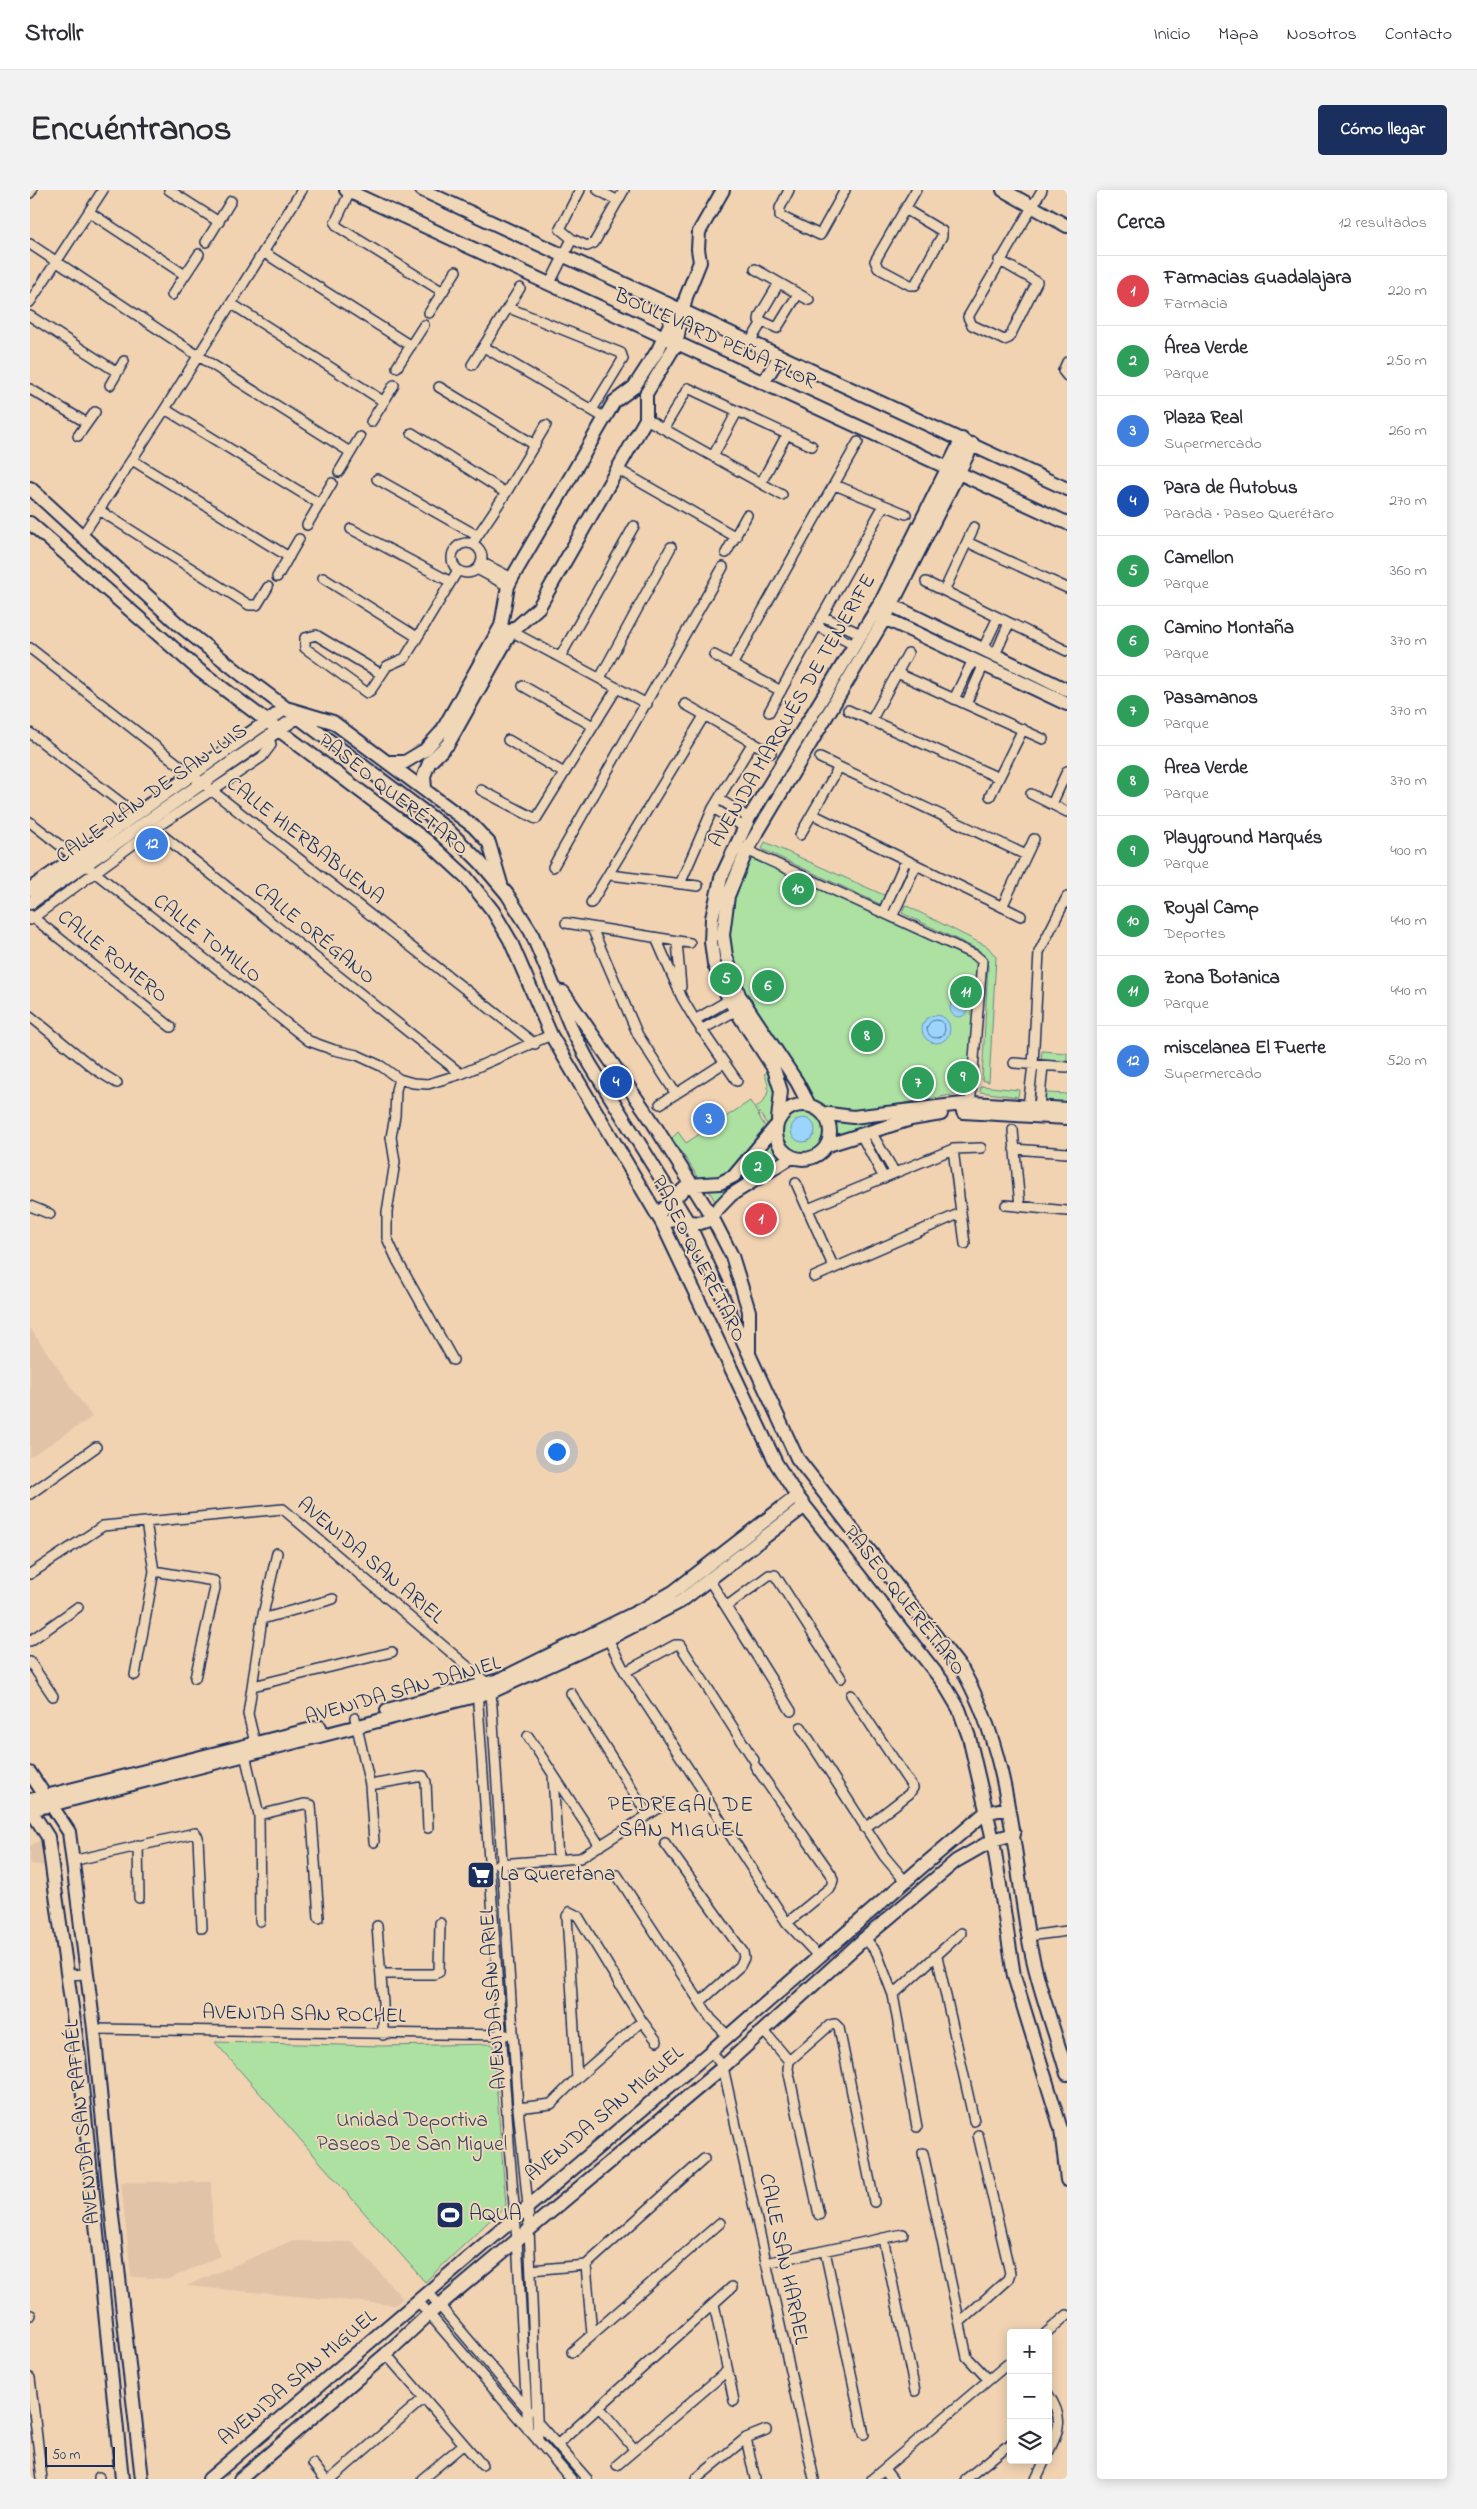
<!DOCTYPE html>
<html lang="es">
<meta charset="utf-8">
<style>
body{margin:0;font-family:"Indie Flower",sans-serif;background:#f2f2f3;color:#2b2b33}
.controls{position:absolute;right:15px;bottom:15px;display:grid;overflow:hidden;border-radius:5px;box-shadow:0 2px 12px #0003}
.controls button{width:45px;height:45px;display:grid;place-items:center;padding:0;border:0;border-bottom:1px solid #e1e1e2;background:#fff;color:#2b2b33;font:25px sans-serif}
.scale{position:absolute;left:15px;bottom:12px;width:70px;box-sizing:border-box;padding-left:5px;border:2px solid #1b2f5e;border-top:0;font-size:14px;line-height:18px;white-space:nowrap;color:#1b2f5e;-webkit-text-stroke:4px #efd7b7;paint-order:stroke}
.you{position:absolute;left:526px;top:1261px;width:18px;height:18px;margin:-12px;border:4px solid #fff;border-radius:50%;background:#1a73e8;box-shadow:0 0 0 8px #1a73e833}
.badge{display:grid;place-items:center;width:32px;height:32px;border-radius:50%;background:#1b2f5e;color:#fff;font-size:16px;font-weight:700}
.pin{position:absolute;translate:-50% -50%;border:2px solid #fff;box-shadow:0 1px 5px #0006}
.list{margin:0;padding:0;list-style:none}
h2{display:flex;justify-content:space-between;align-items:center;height:65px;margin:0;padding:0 20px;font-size:21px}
h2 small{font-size:16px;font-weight:400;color:#7c7c81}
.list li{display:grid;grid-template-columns:32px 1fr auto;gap:15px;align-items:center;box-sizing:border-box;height:70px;padding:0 20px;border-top:1px solid #e1e1e2}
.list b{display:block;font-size:19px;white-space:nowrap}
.list p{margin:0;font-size:16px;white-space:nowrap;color:#7c7c81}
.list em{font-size:16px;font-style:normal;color:#7c7c81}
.icon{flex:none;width:28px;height:28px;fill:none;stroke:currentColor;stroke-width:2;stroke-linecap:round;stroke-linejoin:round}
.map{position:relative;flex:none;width:1037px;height:2289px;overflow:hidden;border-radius:5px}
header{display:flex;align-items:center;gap:30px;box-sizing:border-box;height:70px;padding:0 25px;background:#fff;border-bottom:1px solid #e1e1e2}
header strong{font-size:24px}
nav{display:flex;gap:28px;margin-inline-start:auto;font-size:18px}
.intro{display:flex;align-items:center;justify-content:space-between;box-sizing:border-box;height:120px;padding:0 30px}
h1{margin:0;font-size:35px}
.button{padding:12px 22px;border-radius:5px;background:#1b2f5e;color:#fff;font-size:18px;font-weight:700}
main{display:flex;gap:30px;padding:0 30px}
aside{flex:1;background:#fff;border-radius:5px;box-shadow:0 2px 12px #0003}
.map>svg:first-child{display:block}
.built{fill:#e1c4a8}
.green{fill:#ade1a2;stroke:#648880}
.water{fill:#9bd5fb;stroke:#6893bc}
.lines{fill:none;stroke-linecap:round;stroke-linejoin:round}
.shore{stroke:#4e719d;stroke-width:1}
.street-casing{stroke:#1b2f5e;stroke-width:12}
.secondary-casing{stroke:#1b2f5e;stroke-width:16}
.street{stroke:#efd7b7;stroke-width:9}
.secondary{stroke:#efd7b7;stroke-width:12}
.labels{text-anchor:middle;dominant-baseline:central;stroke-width:4;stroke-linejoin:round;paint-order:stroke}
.street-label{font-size:21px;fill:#1b2f5e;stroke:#efd7b7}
.poi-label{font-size:21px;fill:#1b2f5e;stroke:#efd7b7;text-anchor:start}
.park-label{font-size:21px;fill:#314a68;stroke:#efd7b7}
.neighbourhood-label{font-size:22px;letter-spacing:1px;fill:#1b2f5e;stroke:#efd7b7}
</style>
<header>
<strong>Strollr</strong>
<nav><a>Inicio</a><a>Mapa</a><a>Nosotros</a><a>Contacto</a></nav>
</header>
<div class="intro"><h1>Encuéntranos</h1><a class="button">Cómo llegar</a></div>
<main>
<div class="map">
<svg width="1037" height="2289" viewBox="0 0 1037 2289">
<rect width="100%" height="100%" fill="#f1d3b2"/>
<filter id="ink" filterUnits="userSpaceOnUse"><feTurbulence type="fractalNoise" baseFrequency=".02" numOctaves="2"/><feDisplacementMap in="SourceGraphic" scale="10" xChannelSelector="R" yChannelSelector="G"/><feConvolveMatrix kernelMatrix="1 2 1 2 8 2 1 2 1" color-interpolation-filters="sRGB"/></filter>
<g filter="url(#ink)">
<path class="built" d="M 0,1138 L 62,1227 L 0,1267 Z
M 10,1650 L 14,1676 L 0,1674 L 0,1656 Z
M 91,1992 L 181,1992 L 183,2048 L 191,2066 L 139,2089 L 101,2087 Z
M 261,2051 L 323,2052 L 373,2109 L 365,2115 L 156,2096 Z"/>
<path class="green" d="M 735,652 L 856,706 L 852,715 L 732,659 Z
M 717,661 L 952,772 L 937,898 L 933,903 L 823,922 L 788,915 L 768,891 L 710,805 L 696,766 L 699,706 Z
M 875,715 L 958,757 L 966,767 L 959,892 L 952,890 L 958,776 L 949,760 L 872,723 Z
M 1012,861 L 1037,863 L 1037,873 L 1011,871 Z
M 744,879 L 748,890 L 741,940 L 726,918 C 738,909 742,898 734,884 Z
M 951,896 L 989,900 L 988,907 L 950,902 Z
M 1016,903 L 1037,904 L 1037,916 L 1015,915 Z
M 720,911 L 739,943 L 704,986 L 676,991 L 668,987 L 642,948 L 648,942 L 656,953 Z
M 937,914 L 938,920 L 891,924 L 804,950 L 804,930 Z
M749 941a24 24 0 1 1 48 0a24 24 0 1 1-48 0Z
M 742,946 L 747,959 L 758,969 L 686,1013 L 677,997 L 689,995 Z
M 185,1852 L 352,1856 L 463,1854 L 476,2015 L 395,2092 Z"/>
<path class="water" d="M920 818a9 9 0 1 1 18 0a9 9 0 1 1-18 0Z
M892 839a14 14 0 1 1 28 0a14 14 0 1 1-28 0Z
M761 940a12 12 0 1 1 24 0a12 12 0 1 1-24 0Z"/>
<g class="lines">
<path class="shore" d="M897 839a9 9 0 1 1 18 0a9 9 0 1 1-18 0Z"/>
<defs>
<path id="street" d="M 139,0 L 189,32
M 550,0 L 530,39 L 542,49 L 557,56 L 564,53 L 594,0
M 568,0 L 588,11
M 759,0 L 750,18 L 750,26 L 790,45 L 815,0
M 320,2 L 305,33 L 308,37 L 413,102
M 0,3 L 2,0
M 875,19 L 912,41 L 912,46 L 885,95 L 880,95 L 848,78 L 845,71 L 886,0
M 59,22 L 155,85
M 176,52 L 201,11
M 0,54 L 167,165 L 320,262
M 233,62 L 381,156
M 969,70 L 1007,92 L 979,148 L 974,150 L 942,135 L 938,127 L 1012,0
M 725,79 L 779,110
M 749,93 L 730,125 L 729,130 L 747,138 L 768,104
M 519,95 L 542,49
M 142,105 L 169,64
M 0,112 L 73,0
M 202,114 L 353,211
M 479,118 L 591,163 L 593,169 L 562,220
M 399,123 L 426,81
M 0,126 L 87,182
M 720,152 L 732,132
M 454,157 L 575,228
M 1037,172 L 1033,181 L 1037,186
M 442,175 L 490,98
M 367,177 L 394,135
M 80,195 L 94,171
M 409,197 L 505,255
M 0,199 L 57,233
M 135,219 L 290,314
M 616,229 L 752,305
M 341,232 L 364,195
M 634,238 L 658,198 L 782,256
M 382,243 L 476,303
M 48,246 L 65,222
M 683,266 L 707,222
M 102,270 L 259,367
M 589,280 L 706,347
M 309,282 L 330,247
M 347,289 L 446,345
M 731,293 L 757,244
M 805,295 L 876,324
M 69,320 L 219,415 L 227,415 L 238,397
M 277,335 L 302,293
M 321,339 L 419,391
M 52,346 L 135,219 L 272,0
M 937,352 L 1037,398
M422 368a15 15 0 1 1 30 0a15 15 0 1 1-30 0Z
M 442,354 L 476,303 L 516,235
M 696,363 L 717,325
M 451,372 L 482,388
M 447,379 L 478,396
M 247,387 L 269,349
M 293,388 L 387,447
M 896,392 L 1037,461
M 914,401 L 944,337
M 792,426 L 831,444
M 787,436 L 824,455
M 477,439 L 617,514
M 0,458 L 505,854
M 953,459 L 968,427
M 684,465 L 751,501
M 965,465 L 979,433
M 530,467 L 604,336
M 702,475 L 828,252
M 867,483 L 1013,549
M 351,484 L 286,445 L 275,448 L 275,458 L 337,503 L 341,500 L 357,476 L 375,468 L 428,380
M 570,488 L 641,357
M 493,496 L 563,536
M 924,509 L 943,470
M 655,514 L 741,563
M 936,514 L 954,474
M 818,520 L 969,588
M 739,522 L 854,315
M 841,531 L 878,463
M 0,543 L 107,625
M 478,550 L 534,583
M 790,568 L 996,665
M 451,600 L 506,629 L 587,498
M 1001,604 L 1037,622
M 960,606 L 993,539
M 689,609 L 719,628
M 1022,614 L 1037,581
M 683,618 L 714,637
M 782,624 L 991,726
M 0,632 L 45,667
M 116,632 L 431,884
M 770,645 L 809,577
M 712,658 L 945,765 L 952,771 L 940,917
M 54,674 L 279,851 L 304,860 L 327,865 L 351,876 L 369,889 L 383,893 L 398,894 L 431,884 L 521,845
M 523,677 L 693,377
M 580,685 L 668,696
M 650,694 L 683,618 L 723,552
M 561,713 L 674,526
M 972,717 L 1004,649
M 853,722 L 876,670
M 0,725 L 141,837
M 862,727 L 886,675
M 0,730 L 124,639 L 232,567 L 241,555 L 239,547
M 536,733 L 660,753
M 562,738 L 608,845 L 646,904
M 626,748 L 652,808 L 665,830 L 707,891
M 647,752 L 651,797
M 0,826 L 66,880 L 87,893
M 665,830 L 699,810
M 671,840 L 705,821
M 984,873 L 1037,877
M 369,889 L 366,900 L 365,926 L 361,947 L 365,972 L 357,1022 L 357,1048 L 367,1070 L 423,1170
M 630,914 L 694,873
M 998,916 L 1003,875 L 1009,762 L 1037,707
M 1009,917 L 1013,876
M 983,940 L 990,1016
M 841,942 L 865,983
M 831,945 L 854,988
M 923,959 L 935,1054
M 984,959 L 1037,963
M 766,993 L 804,1078
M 976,1015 L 1037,1021
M 0,1016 L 20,1024
M 778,1019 L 923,959 L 951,958
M 784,1087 L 931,1023
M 0,1304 L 66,1257
M 124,1381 L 184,1391 L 185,1398 L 165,1488
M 0,1384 L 73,1336 L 253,1319 L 458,1494 L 461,1502 L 488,1918 L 498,2016 L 508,2251
M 678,1388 L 761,1521
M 697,1416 L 739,1385 L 745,1385 L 811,1488
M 232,1429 L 303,1409
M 578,1449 L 595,1482 L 675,1604
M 0,1451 L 48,1417
M 0,1472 L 23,1506
M 595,1482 L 645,1455 L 650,1455 L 724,1570
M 105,1485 L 124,1381 L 116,1332
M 223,1496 L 362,1462
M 447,1500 L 480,1967 L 487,2050 L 498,2240
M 541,1503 L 618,1625
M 821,1505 L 883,1598 L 879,1604 L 835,1638
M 325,1528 L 340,1595 L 344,1652
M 771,1537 L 854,1666 L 875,1691
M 498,1546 L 570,1656
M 226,1557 L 218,1524 L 232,1429 L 247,1363
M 214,1560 L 229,1625 L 230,1731
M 725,1576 L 801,1684 L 803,1690 L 801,1697 L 757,1733
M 523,1585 L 528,1670
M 340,1595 L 393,1586 L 396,1592 L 398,1638
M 678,1611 L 757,1733 L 789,1767
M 229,1625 L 274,1614 L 281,1615 L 289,1728
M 635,1653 L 713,1762 L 714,1768 L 710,1776 L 670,1812
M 108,1655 L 109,1708
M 42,1671 L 165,1643 L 168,1647 L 172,1738
M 468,1674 L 550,1668 L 637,1613
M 587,1685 L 681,1829 L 698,1846
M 347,1736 L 353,1813 L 353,1845
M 998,1746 L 1037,1741
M 835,1748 L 847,1763 L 863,1805 L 887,1937
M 907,1766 L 944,1931
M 351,1784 L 404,1784 L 409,1782 L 410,1733
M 37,1785 L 57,1784
M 863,1805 L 931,1743
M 64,1839 L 476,1845
M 734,1841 L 759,1871
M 681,1861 L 693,1877 L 784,2289
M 547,1888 L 537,1726 L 540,1722 L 548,1726 L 612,1831 L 627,1851
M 488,1918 L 521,1914 L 547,1888 L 612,1831
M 893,1963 L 937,2167 L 958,2189
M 789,2025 L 758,1879 L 759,1871 L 800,1835 L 805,1834 L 809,1838 L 844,2012
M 853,2048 L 885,2201
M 795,2061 L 834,2244
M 736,2073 L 873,2044
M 556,2075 L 562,2144
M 501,2080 L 556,2075 L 674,1969
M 398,2102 L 499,2221
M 388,2111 L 541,2289
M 684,2114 L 704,2211
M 0,2125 L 1,2125
M 930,2132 L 978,2089 L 980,2083 L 948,1945
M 1016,2143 L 1037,2125
M 542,2162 L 690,2033
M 356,2164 L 452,2275
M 0,2188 L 12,2289
M 1018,2204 C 1034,2228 1030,2238 1018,2263
M 569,2217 L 605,2260
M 508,2233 L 557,2289
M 716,2248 L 725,2289
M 527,2255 L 702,2097
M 283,2274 L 295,2289
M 587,2275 L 697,2181
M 854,2279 L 862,2289
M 69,2287 L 69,2289
M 301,2289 L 393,2209
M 392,2289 L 434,2254
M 666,2289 L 716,2248 L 736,2240
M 842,2289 L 981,2171
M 936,2289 L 981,2253
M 1006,2289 L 1015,2270"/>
<path id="secondary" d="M 316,0 L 1037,333
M 392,0 L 1037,299
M 973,0 L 1037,36
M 733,193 L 750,166
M 0,298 L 148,434 L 212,485 L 417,639 L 450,672 L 477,704 L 501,742 L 543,842 L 560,874 L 658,1032 L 767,1268 L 933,1481 C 980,1566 982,1653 998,1745 C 1006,1792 1024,1838 1037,1884
M 0,333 L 170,481 L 397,651 L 436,687 L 463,721 L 480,750 L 521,845 L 632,1033 L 746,1273 L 767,1306 L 913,1492 L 929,1519 L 939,1547 L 963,1650 L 984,1786 L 1031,1939 L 1037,1990
M 855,412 L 1037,500
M 848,425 L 1037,514
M 359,572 L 375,572 L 395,560 L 412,541 L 471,436 L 478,396 L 482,388 L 584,212 L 604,197 L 628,160 L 647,119
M 395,598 L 394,586 L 399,573 L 418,554 L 481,442 L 509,417 L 616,229 L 616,204 L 646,154 L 656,107 L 670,72 L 668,59 L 669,42 L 693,0
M 0,699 L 256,518 L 303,532 L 443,636 L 459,653 L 471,694
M 0,713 L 267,527
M 533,802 L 620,928 L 682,1027 L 702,1066 L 719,1121 L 719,1162
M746 942a27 27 0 1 1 54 0a27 27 0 1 1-54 0Z
M 779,915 L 767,892 L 709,805 L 696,766 L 693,745 L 698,706 L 717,660 L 855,428 L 943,254
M 933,922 L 1037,928
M 792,923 L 823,927 L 941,913 L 1037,919
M 748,929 L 751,901 L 744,879 L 699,810 L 684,774 L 681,752 L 682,728 L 691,688 L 719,628 L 852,410 L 932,249
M 798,955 L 881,929 L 911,924
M 627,1025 L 658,995 L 690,993 L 704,986 L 745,937
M 632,1033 L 643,1030 L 670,1033 L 676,1031 L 701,1005 L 762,967
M 357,1520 L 469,1490 L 615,1418 L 643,1402 L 767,1306
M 0,1583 L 39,1642 L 64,1839 L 82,2026 L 112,2289
M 0,1610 L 290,1537
M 0,1619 L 18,1647 L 24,1691 L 49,1867 L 92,2289
M 1,1620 L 461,1502 L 578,1449 L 650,1412 L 775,1316
M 179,2289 L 681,1861 L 894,1675 L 955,1623 L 978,1618
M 210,2289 L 356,2164 L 399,2124 L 693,1877 L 835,1748 L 926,1671 L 963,1650 L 984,1644"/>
</defs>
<use href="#street" class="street-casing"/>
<use href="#secondary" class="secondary-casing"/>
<use href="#street" class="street"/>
<use href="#secondary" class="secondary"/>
</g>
</g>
<defs>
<symbol id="supermarket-square" viewBox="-11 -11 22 22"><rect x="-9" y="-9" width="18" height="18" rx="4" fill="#1b2f5e" stroke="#efd7b7"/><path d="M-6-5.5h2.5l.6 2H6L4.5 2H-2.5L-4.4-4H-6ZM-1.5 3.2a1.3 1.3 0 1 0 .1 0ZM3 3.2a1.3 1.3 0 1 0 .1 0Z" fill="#fff"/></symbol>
<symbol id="stadium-square" viewBox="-11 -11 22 22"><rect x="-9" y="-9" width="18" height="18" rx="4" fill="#1b2f5e" stroke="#efd7b7"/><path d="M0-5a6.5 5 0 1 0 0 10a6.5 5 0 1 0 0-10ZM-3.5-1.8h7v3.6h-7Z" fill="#fff"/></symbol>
</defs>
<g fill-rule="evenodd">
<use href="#supermarket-square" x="435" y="1669" width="32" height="32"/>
<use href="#stadium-square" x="404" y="2009" width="32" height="32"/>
</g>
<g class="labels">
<g class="street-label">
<text transform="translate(685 149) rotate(24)">BOULEVARD PEÑA FLOR</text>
<text transform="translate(763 521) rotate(-60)">AVENIDA MARQUÉS DE TENERIFE</text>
<text transform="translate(122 604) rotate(-35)">CALLE PLAN DE SAN LUIS</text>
<text transform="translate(363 605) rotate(38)">PASEO QUERÉTARO</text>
<text transform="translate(275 651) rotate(38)">CALLE HIERBABUENA</text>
<text transform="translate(284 744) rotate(39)">CALLE ORÉGANO</text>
<text transform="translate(177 749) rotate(38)">CALLE TOMILLO</text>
<text transform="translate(82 767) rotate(39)">CALLE ROMERO</text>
<text transform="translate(668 1069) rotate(63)">PASEO QUERÉTARO</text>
<text transform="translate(340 1371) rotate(40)">AVENIDA SAN ARIEL</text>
<text transform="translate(874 1411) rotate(52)">PASEO QUERÉTARO</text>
<text transform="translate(373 1501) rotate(-16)">AVENIDA SAN DANIEL</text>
<text transform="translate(464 1808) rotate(-94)">AVENIDA SAN ARIEL</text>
<text transform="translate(274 1825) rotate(1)">AVENIDA SAN ROCHEL</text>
<text transform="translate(575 1924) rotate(-40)">AVENIDA SAN MIGUEL</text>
<text transform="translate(53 1932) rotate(-96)">AVENIDA SAN RAFAÉL</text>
<text transform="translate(753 2069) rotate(78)">CALLE SAN HARAEL</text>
<text transform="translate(268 2188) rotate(-40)">AVENIDA SAN MIGUEL</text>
</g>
<g class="poi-label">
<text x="470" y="1685">La Queretana</text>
<text x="439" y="2025">AQUA</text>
</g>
<g class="park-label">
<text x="382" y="1931">Unidad Deportiva<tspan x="382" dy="24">Paseos De San Miguel</tspan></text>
</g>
<g class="neighbourhood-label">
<text x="651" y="1616">PEDREGAL DE<tspan x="651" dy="25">SAN MIGUEL</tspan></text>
</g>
</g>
</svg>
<div class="controls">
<button>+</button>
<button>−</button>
<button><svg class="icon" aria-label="layers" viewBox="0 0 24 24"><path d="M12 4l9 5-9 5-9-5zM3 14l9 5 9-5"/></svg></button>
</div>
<div class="scale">50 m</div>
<div class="you"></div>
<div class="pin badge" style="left:731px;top:1029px;background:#e0444e">1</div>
<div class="pin badge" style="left:728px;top:977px;background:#2e9e5b">2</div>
<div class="pin badge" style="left:679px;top:929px;background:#3f7fe0">3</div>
<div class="pin badge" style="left:586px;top:892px;background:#1a4fb4">4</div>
<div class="pin badge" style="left:696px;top:789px;background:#2e9e5b">5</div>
<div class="pin badge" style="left:738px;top:796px;background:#2e9e5b">6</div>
<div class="pin badge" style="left:888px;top:893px;background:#2e9e5b">7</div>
<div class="pin badge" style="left:837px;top:846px;background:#2e9e5b">8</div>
<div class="pin badge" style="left:933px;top:887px;background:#2e9e5b">9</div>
<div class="pin badge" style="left:768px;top:699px;background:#2e9e5b">10</div>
<div class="pin badge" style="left:936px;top:802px;background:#2e9e5b">11</div>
<div class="pin badge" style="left:122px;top:654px;background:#3f7fe0">12</div>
</div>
<aside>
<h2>Cerca<small>12 resultados</small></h2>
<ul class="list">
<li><span class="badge" style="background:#e0444e">1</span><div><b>Farmacias Guadalajara</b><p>Farmacia</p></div><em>220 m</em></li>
<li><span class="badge" style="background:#2e9e5b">2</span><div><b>Área Verde</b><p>Parque</p></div><em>250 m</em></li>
<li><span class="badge" style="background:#3f7fe0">3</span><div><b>Plaza Real</b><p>Supermercado</p></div><em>260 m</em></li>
<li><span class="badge" style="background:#1a4fb4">4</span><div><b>Para de Autobus</b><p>Parada · Paseo Querétaro</p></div><em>270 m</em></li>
<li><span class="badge" style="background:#2e9e5b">5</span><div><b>Camellon</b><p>Parque</p></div><em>360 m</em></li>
<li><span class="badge" style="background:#2e9e5b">6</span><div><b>Camino Montaña</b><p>Parque</p></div><em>370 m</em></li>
<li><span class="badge" style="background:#2e9e5b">7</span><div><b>Pasamanos</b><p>Parque</p></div><em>370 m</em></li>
<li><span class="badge" style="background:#2e9e5b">8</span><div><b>Area Verde</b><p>Parque</p></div><em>370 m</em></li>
<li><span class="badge" style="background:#2e9e5b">9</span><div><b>Playground Marqués</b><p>Parque</p></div><em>400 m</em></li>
<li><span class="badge" style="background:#2e9e5b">10</span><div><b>Royal Camp</b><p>Deportes</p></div><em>440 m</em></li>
<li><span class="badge" style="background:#2e9e5b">11</span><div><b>Zona Botanica</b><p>Parque</p></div><em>440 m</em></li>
<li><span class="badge" style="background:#3f7fe0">12</span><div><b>miscelanea El Fuerte</b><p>Supermercado</p></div><em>520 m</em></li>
</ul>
</aside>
</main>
